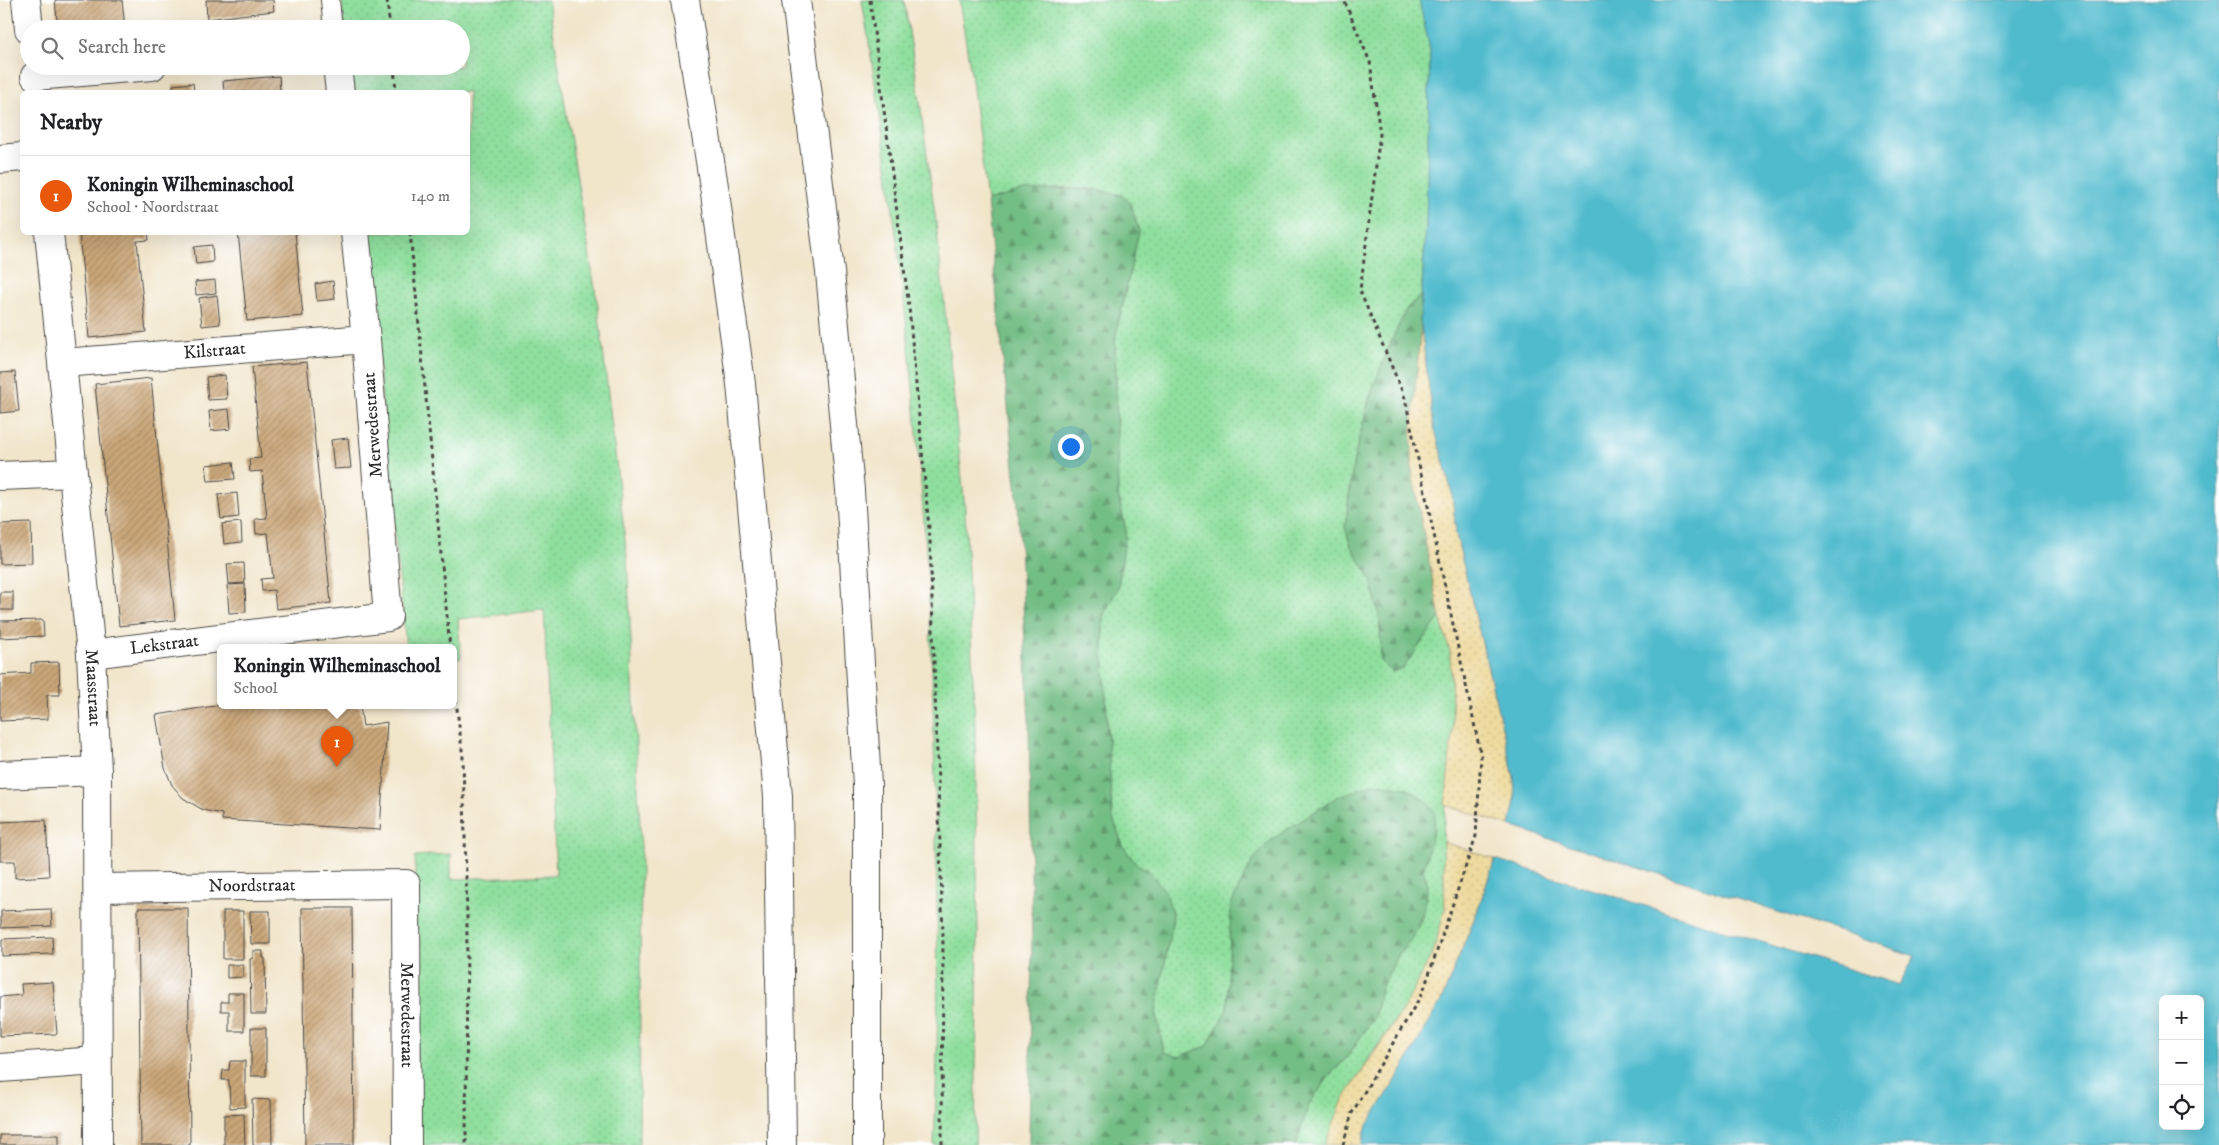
<!DOCTYPE html>
<meta charset="utf-8">
<style>
body{margin:0;font-family:"IM FELL DW Pica",serif;background:#f2f2f2;color:#202124}
.controls{position:absolute;right:15px;bottom:15px;display:grid;overflow:hidden;border-radius:8px;box-shadow:0 5px 20px #0002}
.controls button{width:45px;height:45px;display:grid;place-items:center;padding:0;border:0;border-bottom:1px solid #e0e0e0;background:#fff;color:#202124;font:25px sans-serif}
.you{position:absolute;left:1070px;top:446px;width:18px;height:18px;margin:-12px;border:4px solid #fff;border-radius:50%;background:#1a73e8;box-shadow:0 0 0 8px #1a73e833}
.badge{display:grid;place-items:center;width:32px;height:32px;border-radius:50%;background:#ea580c;color:#fff;font-size:16px;font-weight:700}
.pin{position:absolute;translate:-50% -41px;filter:drop-shadow(0 1px 2px #0008)}
.pin::after{content:'';position:absolute;top:26px;width:18px;height:15px;background:inherit;clip-path:polygon(0 0,100% 0,50% 100%)}
.popup{position:absolute;left:217px;top:644px;width:240px;height:65px;box-sizing:border-box;display:grid;place-content:center;border-radius:8px;background:#fff;filter:drop-shadow(0 1px 4px #0005);font-size:16px;white-space:nowrap;color:#757577}
.popup b{font-size:19px;color:#202124}
.popup::after{content:'';position:absolute;left:50%;top:100%;margin-left:-10px;border:10px solid transparent;border-top-color:#fff}
.list{margin:0;padding:0;list-style:none}
h2{display:flex;justify-content:space-between;align-items:center;height:65px;margin:0;padding:0 20px;font-size:21px}
h2 small{font-size:16px;font-weight:400;color:#757577}
.list li{display:grid;grid-template-columns:32px 1fr auto;gap:15px;align-items:center;box-sizing:border-box;height:80px;padding:0 20px;border-top:1px solid #e0e0e0}
.list b{display:block;font-size:19px;white-space:nowrap}
.list p{margin:0;font-size:16px;white-space:nowrap;color:#757577}
.list em{font-size:16px;font-style:normal;color:#757577}
.icon{flex:none;width:28px;height:28px;fill:none;stroke:currentColor;stroke-width:2;stroke-linecap:round;stroke-linejoin:round}
.map{position:relative;flex:none;width:2219px;height:1145px;overflow:hidden}
.search{position:absolute;background:#fff;box-shadow:0 5px 20px #0002;left:20px;top:20px;width:450px;height:55px;display:flex;align-items:center;gap:12px;box-sizing:border-box;padding:0 18px;border-radius:28px;color:#757577;font-size:19px}
.panel{position:absolute;background:#fff;box-shadow:0 5px 20px #0002;left:20px;top:90px;width:450px;height:145px;border-radius:8px}
.map>svg:first-child{display:block}
.grass{fill:url(#grass-dots);stroke:#5d8564}
.forest{fill:url(#forest-firs);stroke:#4f7458}
.sand{fill:url(#sand-dots);stroke:#8c8264}
.water{fill:#51bbce;stroke:#3e737c;fill-rule:evenodd}
.building{fill:url(#building-hatch)}
.lines{fill:none;stroke-linecap:round;stroke-linejoin:round}
.lane-casing{stroke:#494743;stroke-width:20}
.street-casing{stroke:#494743;stroke-width:30}
.highway-casing{stroke:#494743;stroke-width:30}
.path{stroke:#494743;stroke-width:3;stroke-dasharray:4 4;stroke-linecap:butt}
.lane{stroke:#fff;stroke-width:18}
.street{stroke:#fff;stroke-width:28}
.highway{stroke:#fff;stroke-width:28}
.labels{text-anchor:middle;dominant-baseline:central;stroke-width:5;stroke-linejoin:round;paint-order:stroke}
.street-label{font-size:18px;fill:#2b2b2b;stroke:#fff}
</style>
<div class="map">
<svg width="2219" height="1145" viewBox="0 0 2219 1145">
<defs>
<pattern id="grass-dots" width="8" height="8" patternUnits="userSpaceOnUse" patternTransform="scale(1.25)"><rect width="8" height="8" fill="#8fdf9e"/><path d="M2 2h.1M6 6h.1" fill="none" stroke="#7cc088" stroke-width="1.8" stroke-linecap="round"/></pattern>
<pattern id="forest-firs" width="22" height="20" patternUnits="userSpaceOnUse" patternTransform="scale(1.25)"><rect width="22" height="20" fill="#73be85"/><path d="M5 1l3.5 6h-7zM16 11l3.5 6h-7z" fill="#5f9b6d"/></pattern>
<pattern id="sand-dots" width="8" height="8" patternUnits="userSpaceOnUse" patternTransform="scale(1.25)"><rect width="8" height="8" fill="#eeda9e"/><path d="M2 2h.1M6 6h.1" fill="none" stroke="#cb8" stroke-width="1.8" stroke-linecap="round"/></pattern>
<pattern id="building-hatch" width="6" height="6" patternUnits="userSpaceOnUse" patternTransform="scale(1.25)"><rect width="6" height="6" fill="#cba779"/><path d="M-1 1l2-2M0 6l6-6M5 7l2-2" fill="none" stroke="#a58863"/></pattern>
</defs>
<rect width="100%" height="100%" fill="#fff"/>
<filter id="ink" filterUnits="userSpaceOnUse"><feTurbulence type="fractalNoise" baseFrequency=".02" numOctaves="2"/><feDisplacementMap in="SourceGraphic" scale="10" xChannelSelector="R" yChannelSelector="G"/><feConvolveMatrix kernelMatrix="1 2 1 2 8 2 1 2 1" color-interpolation-filters="sRGB"/></filter>
<filter id="wash" filterUnits="userSpaceOnUse"><feTurbulence type="fractalNoise" baseFrequency=".0096" numOctaves="4" result="noise"/><feDisplacementMap in="SourceGraphic" scale="20" xChannelSelector="R" yChannelSelector="G"/><feGaussianBlur stdDeviation="1.12" result="paint"/><feColorMatrix in="noise" values="0 0 0 0 0 0 0 0 0 0 0 0 0 0 0 0 0 1.4 0 .05"/><feComposite in="paint" operator="in"/></filter>
<g filter="url(#wash)">
<rect width="100%" height="100%" fill="#f1e5ca"/>
<path class="grass" d="M 342,0 L 548,0 L 598,307 L 627,557 L 641,849 L 639,1145 L 417,1145 L 415,856 L 451,854 L 451,879 L 556,875 L 544,610 L 458,619 L 461,658 L 453,659 L 453,648 L 406,648 L 366,233 L 468,232 L 468,92 L 353,92 L 350,66 L 461,66 L 461,29 L 346,29 L 346,23 L 343,23 Z
M 862,0 L 904,0 L 918,88 L 936,222 L 965,509 L 975,723 L 978,935 L 975,1145 L 934,1145 C 939,1043 938,941 936,839 C 934,729 932,619 923,510 C 911,339 890,169 862,0 Z
M 959,0 L 1419,0 L 1430,49 L 1426,226 L 1421,296 L 1407,308 L 1390,344 L 1370,396 L 1354,459 L 1345,527 L 1351,546 L 1371,579 L 1380,620 L 1381,661 L 1403,668 L 1440,617 L 1450,651 L 1453,725 L 1450,774 L 1443,831 L 1445,909 L 1434,950 L 1404,1008 L 1369,1058 L 1325,1145 L 1296,1145 L 1309,1104 L 1331,1074 L 1348,1056 L 1374,1017 L 1382,986 L 1399,954 L 1415,934 L 1424,912 L 1428,884 L 1423,871 L 1434,828 L 1229,976 L 1227,1010 L 1207,1046 L 1178,1057 L 1164,1052 L 1156,1012 L 1173,917 L 1148,870 L 1135,863 L 1123,846 L 1112,816 L 1103,646 L 1103,616 L 1118,588 L 1126,531 L 1118,495 L 1115,338 L 1139,231 L 1131,204 C 1122,200 1112,193 1103,191 C 1072,183 1018,193 987,201 L 972,80 Z"/>
<path class="forest" d="M 1076,189 L 1103,191 L 1122,195 L 1131,204 L 1139,231 L 1115,338 L 1118,495 L 1126,531 L 1118,588 L 1103,616 L 1103,646 L 1112,816 L 1123,846 L 1135,863 L 1148,870 L 1166,892 L 1173,917 L 1156,1012 L 1164,1052 L 1179,1057 L 1207,1046 L 1227,1010 L 1231,904 L 1253,860 L 1271,840 L 1337,797 L 1375,783 L 1407,788 L 1428,802 L 1435,813 L 1434,828 L 1423,871 L 1428,884 L 1423,912 L 1415,934 L 1399,954 L 1382,986 L 1374,1017 L 1348,1056 L 1331,1074 L 1309,1104 L 1296,1145 L 1029,1145 L 1032,935 L 1029,721 L 1018,505 L 987,201 L 1024,191 Z
M 1421,296 L 1421,326 L 1412,428 L 1412,472 L 1440,617 L 1403,668 L 1392,672 L 1381,661 L 1380,620 L 1371,579 L 1351,546 L 1345,527 L 1354,459 L 1370,396 L 1390,344 L 1407,308 Z"/>
<path class="sand" d="M 1421,326 L 1434,426 L 1452,493 L 1456,534 L 1514,777 L 1515,801 L 1510,826 L 1445,805 L 1453,725 L 1450,651 L 1440,617 L 1412,472 L 1412,428 Z
M 1443,842 L 1495,859 L 1477,912 L 1442,999 L 1400,1074 L 1367,1125 L 1361,1145 L 1325,1145 L 1343,1100 L 1404,1008 L 1434,950 L 1445,909 Z"/>
<path class="water" d="M 1419,0 L 2219,0 L 2219,1145 L 1361,1145 L 1367,1125 L 1400,1074 L 1442,999 L 1477,912 L 1495,859 L 1899,985 L 1915,956 L 1510,826 L 1515,801 L 1514,777 L 1456,534 L 1452,493 L 1434,426 L 1420,318 L 1426,226 L 1430,49 ZM 2163,999 L 2200,999 L 2200,1126 L 2163,1126 Z"/>
<g id="blocks">
<path class="building" d="M 55,0 L 122,0 L 125,27 L 58,29 Z
M 206,0 L 273,0 L 274,11 L 207,19 Z
M 279,76 L 280,92 L 224,92 L 223,81 Z
M 193,83 L 194,92 L 173,92 L 173,85 Z
M 79,232 L 148,232 L 149,240 L 137,241 L 146,332 L 89,338 Z
M 238,232 L 295,232 L 303,316 L 247,321 Z
M 212,245 L 213,262 L 196,264 L 194,247 Z
M 215,280 L 216,293 L 196,295 L 195,282 Z
M 333,281 L 335,299 L 317,301 L 315,284 Z
M 217,295 L 220,324 L 202,326 L 199,298 Z
M 307,362 L 331,603 L 276,609 L 274,590 L 262,591 L 261,579 L 273,578 L 268,533 L 256,534 L 255,519 L 267,518 L 262,471 L 250,472 L 249,459 L 261,458 L 252,367 Z
M 15,372 L 19,411 L 0,413 L 0,373 Z
M 225,375 L 227,399 L 208,400 L 206,377 Z
M 151,378 L 175,620 L 119,626 L 95,384 Z
M 229,409 L 231,429 L 211,431 L 209,411 Z
M 348,438 L 351,468 L 334,469 L 331,440 Z
M 233,462 L 235,479 L 208,481 L 206,465 Z
M 237,493 L 239,517 L 221,519 L 218,495 Z
M 241,522 L 242,542 L 224,544 L 222,524 Z
M 31,523 L 32,563 L 0,564 L 0,524 Z
M 244,563 L 245,583 L 229,584 L 227,564 Z
M 245,584 L 246,612 L 229,613 L 227,585 Z
M 0,592 L 13,592 L 13,610 L 0,610 Z
M 43,620 L 44,636 L 0,638 L 0,621 Z
M 59,662 L 60,695 L 47,695 L 48,719 L 0,721 L 0,675 L 31,673 L 31,663 Z
M 221,705 L 360,706 L 363,726 L 387,722 L 380,830 L 222,820 L 222,814 L 203,810 L 183,798 L 172,785 L 165,768 L 156,715 Z
M 46,820 L 49,876 L 15,878 L 15,861 L 0,861 L 0,822 Z
M 138,908 L 188,908 L 190,1145 L 141,1145 Z
M 302,908 L 352,908 L 354,1145 L 305,1145 Z
M 51,909 L 52,926 L 1,928 L 1,911 Z
M 223,911 L 243,911 L 243,959 L 223,959 Z
M 250,911 L 270,911 L 270,944 L 251,944 Z
M 52,937 L 53,954 L 2,956 L 2,939 Z
M 253,951 L 263,951 L 263,958 L 265,958 L 266,1014 L 251,1014 L 250,959 L 253,958 Z
M 227,965 L 243,965 L 243,977 L 227,978 Z
M 53,982 L 57,1034 L 0,1036 L 0,997 L 22,995 L 21,984 Z
M 228,993 L 244,993 L 244,1031 L 229,1031 L 229,1011 L 221,1011 L 221,1002 L 228,1002 Z
M 251,1028 L 266,1028 L 266,1076 L 251,1076 Z
M 230,1061 L 245,1061 L 245,1107 L 230,1108 L 229,1080 L 222,1080 L 223,1070 L 229,1070 Z
M 252,1099 L 271,1100 L 272,1145 L 253,1145 Z
M 244,1114 L 245,1145 L 224,1145 L 224,1115 Z
M 0,1135 L 59,1135 L 59,1145 L 0,1145 Z"/>
</g>
</g>
<g filter="url(#ink)">
<use href="#blocks" fill-opacity="0" stroke="#494743" stroke-width="1"/>
<g class="lines">
<defs>
<path id="lane" d="M 330,0 L 333,29"/>
<g id="street">
<path d="M 26,0 L 29,29"/>
<path d="M 337,66 L 340,92"/>
<path d="M 35,76 L 152,66"/>
<path d="M 0,159 L 22,157"/>
<path id="s1" d="M 49,232 L 91,654 L 97,771 L 98,1145"/>
<path id="s2" d="M 63,363 L 366,339"/>
<path d="M 0,476 L 73,473"/>
<path id="s3" d="M 91,654 L 388,617 L 366,339 L 355,232"/>
<path d="M 0,775 L 97,771"/>
<path id="s4" d="M 98,888 L 406,884 L 407,1145"/>
<path d="M 0,1068 L 97,1061"/>
</g>
<path id="highway" d="M 685,0 L 715,193 L 741,384 L 778,796 L 782,1145
M 796,0 L 830,272 L 850,490 L 867,785 L 867,1145"/>
</defs>
<use href="#lane" class="lane-casing"/>
<use href="#street" class="street-casing"/>
<use href="#highway" class="highway-casing"/>
<path class="path" d="M 387,0 L 390,29
M 870,0 L 909,307 L 930,539 L 943,936 L 942,1145
M 394,66 L 396,92
M 410,232 L 450,648
M 453,676 L 463,758 L 467,915 L 466,1145
M 1343,1145 L 1352,1113 L 1423,992 L 1476,836 L 1481,756 L 1405,398 L 1360,291 L 1380,134 L 1370,62 L 1344,0"/>
<use href="#lane" class="lane"/>
<use href="#street" class="street"/>
<use href="#highway" class="highway"/>
</g>
</g>
<g class="labels">
<g class="street-label">
<text stroke="none"><textPath href="#s2" startOffset="152">Kilstraat</textPath></text>
<text transform="translate(373 425) rotate(-94)">Merwedestraat</text>
<text stroke="none"><textPath href="#s3" startOffset="74">Lekstraat</textPath></text>
<text stroke="none"><textPath href="#s1" startOffset="458">Maasstraat</textPath></text>
<text stroke="none"><textPath href="#s4" startOffset="154">Noordstraat</textPath></text>
<text stroke="none"><textPath href="#s4" startOffset="439">Merwedestraat</textPath></text>
</g>
</g>
</svg>
<div class="controls">
<button>+</button>
<button>−</button>
<button><svg class="icon" aria-label="locate" viewBox="0 0 24 24"><circle cx="12" cy="12" r="6"/><path d="M12 2v4M12 18v4M2 12h4M18 12h4"/></svg></button>
</div>
<div class="you"></div>
<div class="pin badge" style="left:337px;top:767px">1</div>
<div class="popup"><b>Koningin Wilheminaschool</b>School</div>
<div class="search"><svg class="icon" aria-label="search" viewBox="0 0 24 24"><circle cx="10" cy="10" r="6"/><path d="M15 15l6 6"/></svg>Search here</div>
<section class="panel">
<h2>Nearby<small></small></h2>
<ul class="list">
<li><span class="badge">1</span><div><b>Koningin Wilheminaschool</b><p>School · Noordstraat</p></div><em>140 m</em></li>
</ul>
</section>
</div>
